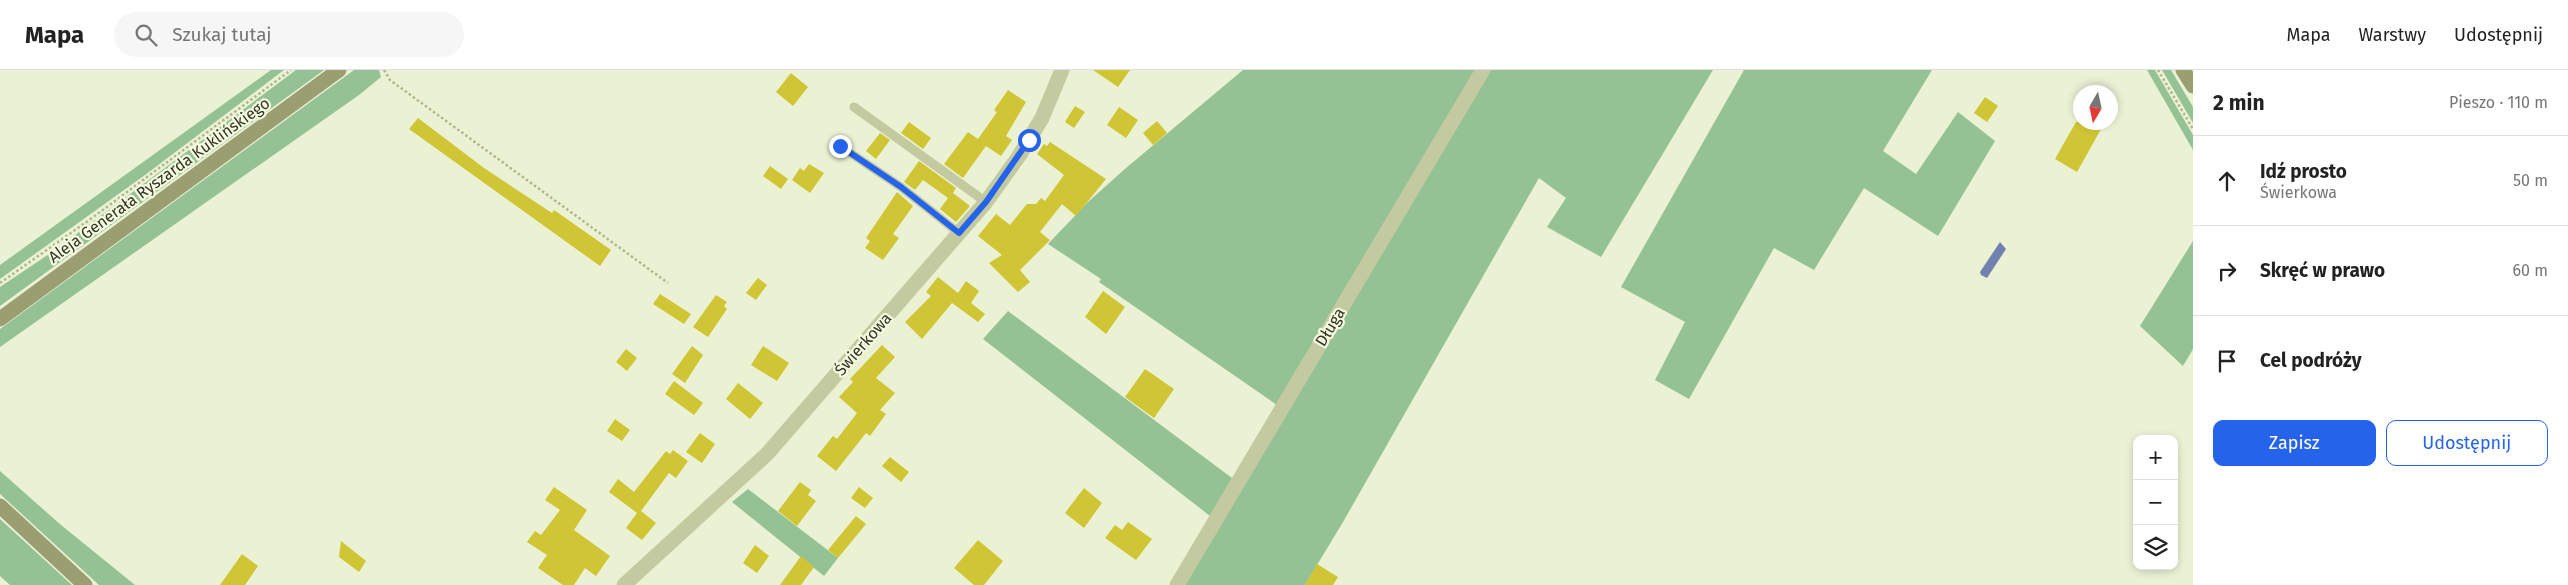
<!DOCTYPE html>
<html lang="pl">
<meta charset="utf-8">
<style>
body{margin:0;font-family:"Fira Sans",sans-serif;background:#f6f6f6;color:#222}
.controls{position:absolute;right:15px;bottom:15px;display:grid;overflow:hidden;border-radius:10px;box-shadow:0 2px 8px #0003}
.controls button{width:45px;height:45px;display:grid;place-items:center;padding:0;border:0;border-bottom:1px solid #e0e0e0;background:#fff;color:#222;font:25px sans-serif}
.compass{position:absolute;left:2073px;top:15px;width:45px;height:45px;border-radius:50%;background:#fff;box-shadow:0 2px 8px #0003;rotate:189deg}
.stop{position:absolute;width:15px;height:15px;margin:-11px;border:4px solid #2563eb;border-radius:50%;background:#fff}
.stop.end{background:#2563eb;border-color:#fff;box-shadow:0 1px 5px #0008}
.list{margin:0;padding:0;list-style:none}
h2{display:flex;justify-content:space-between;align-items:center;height:65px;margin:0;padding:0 20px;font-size:21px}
h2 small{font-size:16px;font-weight:400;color:#767676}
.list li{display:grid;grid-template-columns:32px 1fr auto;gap:15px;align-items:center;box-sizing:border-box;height:90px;padding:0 20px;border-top:1px solid #e0e0e0}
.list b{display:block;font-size:19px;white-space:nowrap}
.list p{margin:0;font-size:16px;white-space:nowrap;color:#767676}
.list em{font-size:16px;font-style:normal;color:#767676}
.actions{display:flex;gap:10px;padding:15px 20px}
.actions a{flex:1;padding:11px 0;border:1px solid #2563eb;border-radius:10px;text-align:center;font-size:18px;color:#2563eb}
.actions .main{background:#2563eb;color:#fff}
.icon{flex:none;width:28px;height:28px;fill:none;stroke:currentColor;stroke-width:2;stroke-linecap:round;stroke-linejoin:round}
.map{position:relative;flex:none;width:2193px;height:515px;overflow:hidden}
header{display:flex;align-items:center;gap:30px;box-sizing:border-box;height:70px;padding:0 25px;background:#fff;border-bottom:1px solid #e0e0e0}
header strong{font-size:24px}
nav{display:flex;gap:28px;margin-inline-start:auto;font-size:18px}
.search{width:350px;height:45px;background:#f6f6f6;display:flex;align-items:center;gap:12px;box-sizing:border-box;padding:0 18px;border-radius:28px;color:#767676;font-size:19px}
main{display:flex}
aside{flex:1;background:#fff}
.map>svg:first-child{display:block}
.green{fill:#94c295}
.water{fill:#7182b1}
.building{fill:#cfc535}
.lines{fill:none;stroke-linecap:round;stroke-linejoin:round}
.path{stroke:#b1b68a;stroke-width:2.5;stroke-dasharray:2.5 2.5;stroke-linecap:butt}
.lane{stroke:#c4caa0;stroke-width:9}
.street{stroke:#c4caa0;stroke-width:15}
.secondary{stroke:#9b9e71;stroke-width:15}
.route{stroke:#2563eb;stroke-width:6}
.labels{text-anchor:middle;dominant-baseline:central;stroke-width:4.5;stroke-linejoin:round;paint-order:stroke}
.street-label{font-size:16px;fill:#333424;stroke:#f4fae0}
</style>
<header>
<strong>Mapa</strong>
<div class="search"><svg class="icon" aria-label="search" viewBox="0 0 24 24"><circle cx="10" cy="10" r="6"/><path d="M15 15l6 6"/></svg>Szukaj tutaj</div>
<nav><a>Mapa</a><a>Warstwy</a><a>Udostępnij</a></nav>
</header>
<main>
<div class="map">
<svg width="2193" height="515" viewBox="0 0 2193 515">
<rect width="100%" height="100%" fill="#ebf2d4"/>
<path class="green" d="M 271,0 L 284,0 L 145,105 L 0,209 L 0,195 Z
M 296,0 L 324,0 L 0,236 L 0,217 L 55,180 Z
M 354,0 L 379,0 L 381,7 L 359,25 L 0,277 L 0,259 Z
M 1243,0 L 1477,0 L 1277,335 L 1099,212 L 1101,209 L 1048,174 L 1088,132 L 1126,98 Z
M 1491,0 L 1713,0 L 1601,187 L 1547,157 L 1566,128 L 1539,108 L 1343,452 L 1305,515 L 1182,515 Z
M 1744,0 L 1932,0 L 1883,81 L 1916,104 L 1958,42 L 1995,71 L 1938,166 L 1864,118 L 1814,200 L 1774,178 L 1689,329 L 1655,310 L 1685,252 L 1621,217 Z
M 2147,0 L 2155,0 L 2193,65 L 2193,80 Z
M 2162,0 L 2171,0 L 2174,5 L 2193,37 L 2193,53 Z
M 2193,171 L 2193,279 L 2183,296 L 2140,256 Z
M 1008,241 L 1232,408 L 1210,446 L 983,269 Z
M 0,401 L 61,455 L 135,515 L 99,515 L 0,424 Z
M 748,419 L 838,488 L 824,506 L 732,432 Z
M 0,449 L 72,515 L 10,515 L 0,506 Z"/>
<path class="water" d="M 2000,172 L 2006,179 L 1987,208 L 1981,205 L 1980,202 Z"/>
<path class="building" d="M 1093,0 L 1130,0 L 1118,17 Z
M 791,3 L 808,17 L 793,36 L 776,22 Z
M 1008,20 L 1026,32 L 1006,66 L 1012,70 L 1001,86 L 986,76 L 963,108 L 944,94 L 968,62 L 978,69 L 997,42 L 994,40 Z
M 1985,27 L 1998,36 L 1987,52 L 1974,43 Z
M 1075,36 L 1085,42 L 1074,58 L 1065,52 Z
M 1119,37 L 1138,50 L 1126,68 L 1107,55 Z
M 418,48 L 484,98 L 552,143 L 554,140 L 611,180 L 600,196 L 409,59 Z
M 1157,51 L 1167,63 L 1153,75 L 1143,63 Z
M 909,52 L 931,68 L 923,79 L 901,63 Z
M 2076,52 L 2105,52 L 2077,102 L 2055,89 Z
M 880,63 L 890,70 L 876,89 L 866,81 Z
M 1050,72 L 1106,109 L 1076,146 L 1062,134 L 1040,162 L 1050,170 L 1020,200 L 1030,212 L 1018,222 L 989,193 L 1002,185 L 978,166 L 996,144 L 1010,155 L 1027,134 L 1036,134 L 1041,128 L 1045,131 L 1064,105 L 1037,84 L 1044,74 L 1047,76 Z
M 919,91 L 956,118 L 953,123 L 970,136 L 956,152 L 940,139 L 948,128 L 923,110 L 915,120 L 904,112 Z
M 809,94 L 824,103 L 810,123 L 792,110 L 800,98 L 804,101 Z
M 770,96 L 788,109 L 781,119 L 763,106 Z
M 897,122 L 913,136 L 893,164 L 899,168 L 883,190 L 865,178 L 870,171 L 866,168 Z
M 938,207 L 958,223 L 966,211 L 979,221 L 971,233 L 985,244 L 978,252 L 952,233 L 922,269 L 905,252 L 931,226 L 926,222 Z
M 758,208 L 767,215 L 756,230 L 746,223 Z
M 1103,221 L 1125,237 L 1106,264 L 1085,247 Z
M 660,224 L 691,244 L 684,254 L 653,234 Z
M 716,225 L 727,232 L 724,236 L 727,239 L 708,267 L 693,257 Z
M 882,275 L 895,287 L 876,308 L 895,323 L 880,340 L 886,344 L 870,366 L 866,363 L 836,401 L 817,386 L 833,366 L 837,369 L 857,343 L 839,327 L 853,312 L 850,309 Z
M 692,276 L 703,285 L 685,313 L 672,304 Z
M 763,276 L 789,293 L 777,311 L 751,295 Z
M 626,279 L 637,288 L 627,301 L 616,292 Z
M 1145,299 L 1174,319 L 1154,348 L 1125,327 Z
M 674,311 L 703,333 L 694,345 L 665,324 Z
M 738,313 L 763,333 L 750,349 L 726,329 Z
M 615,349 L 630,360 L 622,371 L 607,361 Z
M 700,363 L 715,374 L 702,393 L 686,382 Z
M 673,380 L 688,391 L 676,408 L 669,403 L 641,441 L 656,453 L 642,470 L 626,458 L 637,443 L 609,422 L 618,409 L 634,422 L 666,381 L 670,384 Z
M 890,387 L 909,402 L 901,412 L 882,396 Z
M 800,412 L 811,420 L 808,425 L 816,431 L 797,456 L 778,441 Z
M 554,417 L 587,440 L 574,460 L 610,486 L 596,506 L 585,498 L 574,515 L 563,515 L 538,498 L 547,485 L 527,472 L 535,461 L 541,465 L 560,440 L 545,430 Z
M 859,417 L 873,428 L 865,438 L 851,428 Z
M 1084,418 L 1102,433 L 1084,458 L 1065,443 Z
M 856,446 L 866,454 L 838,488 L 828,480 Z
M 1128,452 L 1152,469 L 1136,490 L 1105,468 L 1115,455 L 1122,460 Z
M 978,470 L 1003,491 L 984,515 L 974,515 L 954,498 Z
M 341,471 L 366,491 L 359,502 L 339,487 Z
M 755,475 L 769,486 L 757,503 L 743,493 Z
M 242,484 L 258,496 L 245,515 L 220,515 Z
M 801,486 L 814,497 L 801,515 L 780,515 Z
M 1317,494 L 1338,507 L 1333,515 L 1305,515 Z"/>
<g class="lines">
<path class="path" d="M 384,0 L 390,10 L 668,213
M 2158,0 L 2193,59
M 0,213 L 92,148 L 291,0"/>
<path class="lane" d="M 854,37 L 986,132
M 840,76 L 901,117 L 959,163"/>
<path class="street" d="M 624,515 L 767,384 L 986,132 L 1019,86 L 1042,48 L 1062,0
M 1177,515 L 1483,0"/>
<path class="secondary" d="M 2183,0 L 2193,16
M 0,249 L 339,0
M 0,436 L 85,515"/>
</g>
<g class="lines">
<path class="route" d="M 840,76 L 901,117 L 959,163 L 986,132 L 1029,70"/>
</g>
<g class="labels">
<g class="street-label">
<text transform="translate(159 110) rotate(-36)">Aleja Generała Ryszarda Kuklińskiego</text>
<text transform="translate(1330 257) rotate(-59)">Długa</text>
<text transform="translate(863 274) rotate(-49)">Świerkowa</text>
</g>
</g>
</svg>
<div class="controls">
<button>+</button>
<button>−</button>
<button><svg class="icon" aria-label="layers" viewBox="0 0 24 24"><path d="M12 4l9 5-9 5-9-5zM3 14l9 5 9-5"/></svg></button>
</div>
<svg class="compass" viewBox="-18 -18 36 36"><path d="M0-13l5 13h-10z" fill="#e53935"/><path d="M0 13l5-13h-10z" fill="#767676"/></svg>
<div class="stop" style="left:1029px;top:70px"></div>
<div class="stop end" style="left:840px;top:76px"></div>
</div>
<aside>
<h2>2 min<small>Pieszo · 110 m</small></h2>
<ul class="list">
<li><svg class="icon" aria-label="ahead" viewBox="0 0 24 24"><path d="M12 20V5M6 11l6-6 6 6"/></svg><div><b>Idź prosto</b><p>Świerkowa</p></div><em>50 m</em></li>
<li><svg class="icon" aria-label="right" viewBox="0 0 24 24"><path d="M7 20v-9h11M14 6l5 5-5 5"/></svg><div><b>Skręć w prawo</b></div><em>60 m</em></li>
<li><svg class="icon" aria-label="arrive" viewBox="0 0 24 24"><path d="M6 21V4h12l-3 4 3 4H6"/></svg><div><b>Cel podróży</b></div></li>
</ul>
<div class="actions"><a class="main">Zapisz</a><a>Udostępnij</a></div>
</aside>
</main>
